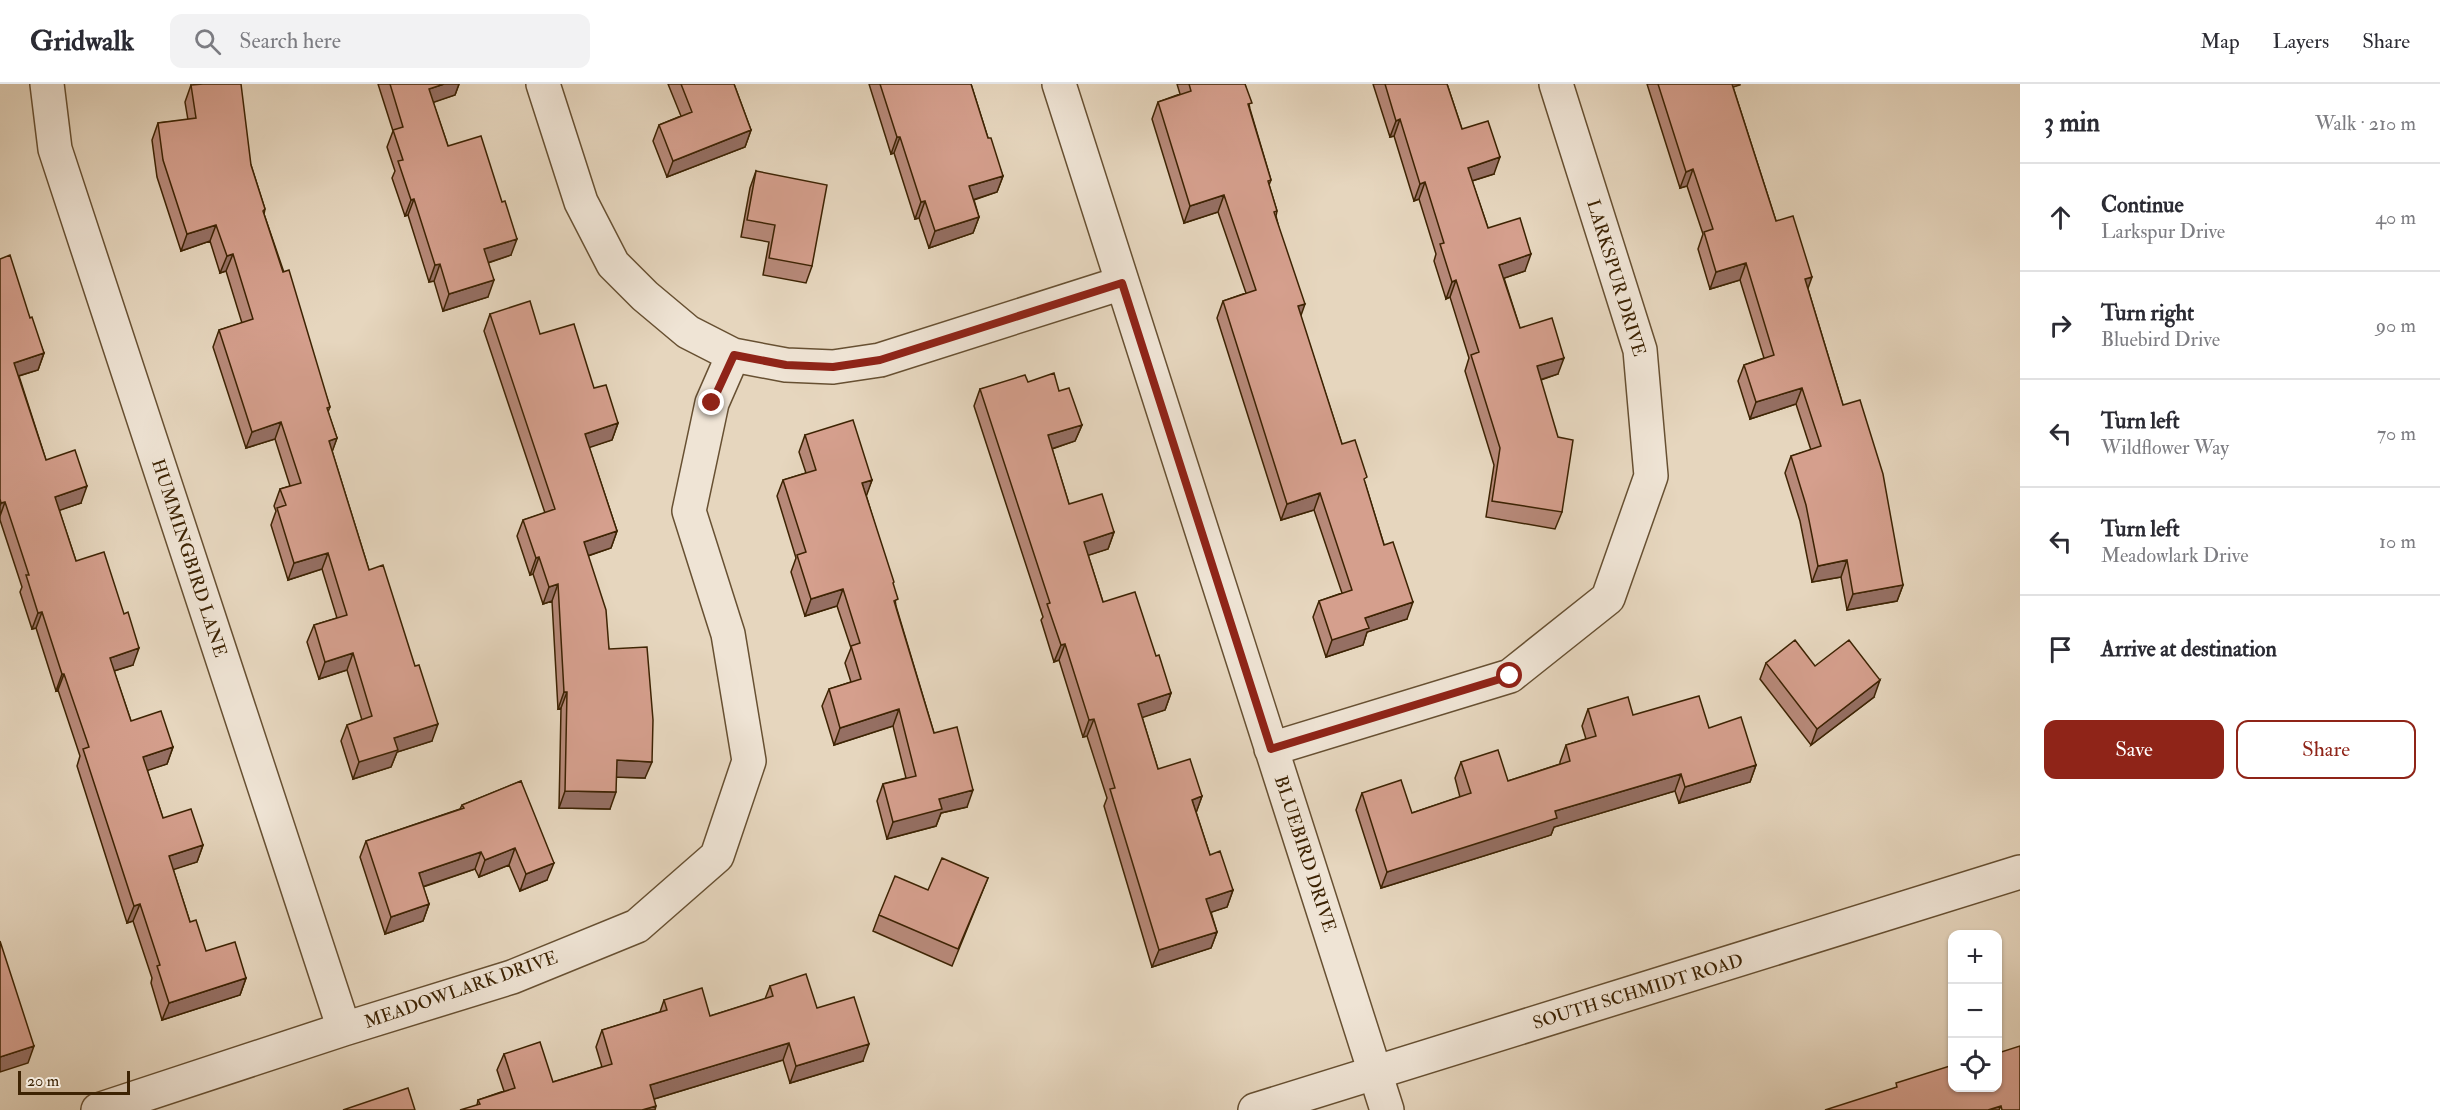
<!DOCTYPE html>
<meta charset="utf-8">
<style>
body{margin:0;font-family:"IM FELL Double Pica",serif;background:#f2f2f3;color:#2b2b33}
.controls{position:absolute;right:18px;bottom:18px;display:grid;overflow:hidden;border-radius:12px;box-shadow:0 2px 4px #0004}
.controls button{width:54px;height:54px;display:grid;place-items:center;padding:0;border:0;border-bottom:2px solid #e1e1e2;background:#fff;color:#2b2b33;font:30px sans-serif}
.scale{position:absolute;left:18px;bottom:15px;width:112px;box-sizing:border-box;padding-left:6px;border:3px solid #3d2303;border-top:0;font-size:16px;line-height:21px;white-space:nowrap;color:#3d2303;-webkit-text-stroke:4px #efe4d5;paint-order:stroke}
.stop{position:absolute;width:18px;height:18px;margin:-14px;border:4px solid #8f2418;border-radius:50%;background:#fff}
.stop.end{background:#8f2418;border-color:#fff;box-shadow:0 2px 6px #0008}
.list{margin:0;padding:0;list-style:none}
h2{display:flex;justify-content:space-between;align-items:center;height:78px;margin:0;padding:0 24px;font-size:26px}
h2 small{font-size:20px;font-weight:400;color:#7c7c81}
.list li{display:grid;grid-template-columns:39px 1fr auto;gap:18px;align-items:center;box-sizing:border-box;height:108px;padding:0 24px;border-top:2px solid #e1e1e2}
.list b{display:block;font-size:22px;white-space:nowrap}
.list p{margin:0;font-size:20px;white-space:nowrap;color:#7c7c81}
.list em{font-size:20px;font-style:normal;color:#7c7c81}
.actions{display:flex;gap:12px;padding:18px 24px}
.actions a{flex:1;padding:14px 0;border:2px solid #8f2418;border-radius:12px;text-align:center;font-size:21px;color:#8f2418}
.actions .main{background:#8f2418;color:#fff}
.icon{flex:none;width:33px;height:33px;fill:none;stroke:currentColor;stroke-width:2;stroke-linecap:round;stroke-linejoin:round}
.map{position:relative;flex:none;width:2020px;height:1026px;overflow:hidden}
header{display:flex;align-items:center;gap:36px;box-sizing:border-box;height:84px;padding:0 30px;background:#fff;border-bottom:2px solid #e1e1e2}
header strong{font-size:28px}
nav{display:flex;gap:33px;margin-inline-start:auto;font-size:21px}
.search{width:420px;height:54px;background:#f2f2f3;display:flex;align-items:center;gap:15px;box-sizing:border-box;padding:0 21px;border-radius:12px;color:#7c7c81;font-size:22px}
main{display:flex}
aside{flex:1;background:#fff}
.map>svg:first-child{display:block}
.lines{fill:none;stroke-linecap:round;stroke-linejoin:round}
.minor-casing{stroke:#675032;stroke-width:36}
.tertiary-casing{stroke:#675032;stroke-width:36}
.minor{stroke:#efe4d5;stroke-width:33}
.tertiary{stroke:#efe4d5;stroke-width:33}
.wall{fill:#b78979;stroke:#3d2303;stroke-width:1.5}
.shaded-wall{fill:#956f63;stroke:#3d2303;stroke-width:1.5}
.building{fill:#d59f8d;stroke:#3d2303;stroke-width:1.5}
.route{stroke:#8f2418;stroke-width:8}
.labels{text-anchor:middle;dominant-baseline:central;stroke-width:6;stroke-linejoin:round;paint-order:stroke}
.street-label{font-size:18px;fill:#3d2303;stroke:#efe4d5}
</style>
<header>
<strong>Gridwalk</strong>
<div class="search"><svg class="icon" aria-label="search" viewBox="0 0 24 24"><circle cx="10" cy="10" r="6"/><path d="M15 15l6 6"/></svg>Search here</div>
<nav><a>Map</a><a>Layers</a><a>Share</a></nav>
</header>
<main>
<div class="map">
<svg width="2020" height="1026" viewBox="0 0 2020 1026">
<rect width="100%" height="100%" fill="#e6d6be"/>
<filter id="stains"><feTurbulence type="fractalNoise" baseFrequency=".00333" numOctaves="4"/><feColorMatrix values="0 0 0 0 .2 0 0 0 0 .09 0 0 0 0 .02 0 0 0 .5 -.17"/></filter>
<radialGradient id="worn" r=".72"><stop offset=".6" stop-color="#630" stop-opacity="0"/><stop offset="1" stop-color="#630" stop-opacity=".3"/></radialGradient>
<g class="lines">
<defs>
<path id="minor" d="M 47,0 L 55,65 L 344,945
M 543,0 L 581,118 L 613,180 L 645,212 L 688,248 L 733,271 L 786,281 L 833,283 L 880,276 L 1122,199
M 1059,0 L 1387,1026
M 1271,665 L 1510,592 L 1608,514 L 1651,392 L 1640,266 L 1556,0
M 98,1026 L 344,945 L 512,893 L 637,842 L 717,772 L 749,677 L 728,550 L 689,427 L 712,319 L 733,271"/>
<path id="tertiary" d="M 1255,1026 L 2020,788"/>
</defs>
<use href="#minor" class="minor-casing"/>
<use href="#tertiary" class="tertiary-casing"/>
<use href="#minor" class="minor"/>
<use href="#tertiary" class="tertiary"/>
</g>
<path class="wall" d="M 378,0 L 459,0 L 455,11 L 433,18 L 448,62 L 511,171 L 488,179 L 488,213 L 443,227 L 434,197 L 429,198 L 408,131 L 405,132 L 392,94 L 395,87 L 387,63 L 393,47 Z
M 668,0 L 734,0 L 751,46 L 745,63 L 667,93 L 653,57 L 659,41 L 681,32 Z
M 869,0 L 971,0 L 988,54 L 1003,92 L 997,108 L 974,116 L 979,133 L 973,149 L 929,164 L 919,134 L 915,135 L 894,69 L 891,70 Z
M 1177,0 L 1245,0 L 1250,25 L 1271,96 L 1269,101 L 1277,127 L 1276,132 L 1300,231 L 1342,360 L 1365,399 L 1407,535 L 1367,548 L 1363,561 L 1326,573 L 1313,533 L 1319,517 L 1342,509 L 1314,426 L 1281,436 L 1217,234 L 1223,217 L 1246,209 L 1218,128 L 1184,139 L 1152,35 L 1158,18 L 1180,10 Z
M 1373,0 L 1447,0 L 1462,45 L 1494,90 L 1472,97 L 1488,144 L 1525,187 L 1504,194 L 1520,244 L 1558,290 L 1541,296 L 1562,428 L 1555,445 L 1486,433 L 1494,381 L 1465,287 L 1469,274 L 1450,213 L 1446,215 L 1434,177 L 1436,170 L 1419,115 L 1414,117 L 1394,52 L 1390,53 Z
M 1647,0 L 1740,0 L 1733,3 L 1776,137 L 1808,205 L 1843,321 L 1903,501 L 1897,517 L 1847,526 L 1841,493 L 1812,498 L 1800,437 L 1785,389 L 1791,372 L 1811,366 L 1796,320 L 1750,335 L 1738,297 L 1744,281 L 1764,274 L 1740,196 L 1710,205 L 1698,165 L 1703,150 L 1687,102 L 1680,104 Z
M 191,1 L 251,81 L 265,125 L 264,130 L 330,323 L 328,328 L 337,354 L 332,367 L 369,486 L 432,657 L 397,668 L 391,683 L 353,695 L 341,657 L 347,641 L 362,636 L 347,586 L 319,595 L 307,558 L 314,541 L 337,534 L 322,485 L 288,496 L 271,441 L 276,427 L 274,422 L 280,405 L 290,402 L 275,355 L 246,364 L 213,263 L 219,246 L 242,239 L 226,187 L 220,189 L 210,157 L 181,167 L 157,93 L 152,56 L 158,39 L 188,36 L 185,18 Z
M 756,87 L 812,182 L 806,199 L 763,191 L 769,158 L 741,153 L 750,104 Z
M 0,175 L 30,234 L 44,269 L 38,286 L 19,292 L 46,376 L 81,419 L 59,426 L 76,477 L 133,581 L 114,587 L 131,637 L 173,663 L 167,680 L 147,686 L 163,734 L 203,761 L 197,778 L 173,785 L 190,838 L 206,867 L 246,894 L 240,911 L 162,936 L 151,899 L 152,894 L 133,837 L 127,839 L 77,682 L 80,672 L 58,606 L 56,607 L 36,544 L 32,545 L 20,508 L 22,503 L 0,436 Z
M 490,230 L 540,250 L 594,304 L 618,339 L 612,356 L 589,363 L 617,447 L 611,464 L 588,472 L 609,565 L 645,694 L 616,693 L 610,725 L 559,724 L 561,624 L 558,625 L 552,517 L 543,520 L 533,490 L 530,491 L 517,452 L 523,436 L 545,429 L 484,247 Z
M 1028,298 L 1059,307 L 1082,341 L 1075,357 L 1052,365 L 1069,420 L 1114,448 L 1108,465 L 1088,471 L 1103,518 L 1156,572 L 1171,609 L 1165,626 L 1142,633 L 1158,685 L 1202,712 L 1196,728 L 1210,771 L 1233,806 L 1227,823 L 1211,828 L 1217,848 L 1211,864 L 1152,883 L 1104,722 L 1107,714 L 1087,652 L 1083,653 L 1059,576 L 1054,578 L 1041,536 L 1043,533 L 974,322 L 980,305 Z
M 805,351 L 872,396 L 866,411 L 893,501 L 896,522 L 934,649 L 967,723 L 941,729 L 936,742 L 887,755 L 877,717 L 883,700 L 906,694 L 893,642 L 834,661 L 822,622 L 829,605 L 851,598 L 845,579 L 851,564 L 837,522 L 805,532 L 791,488 L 796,474 L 777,412 L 783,396 L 806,389 L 799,368 Z
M 1766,579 L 1815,582 L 1874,613 L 1811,661 L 1760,595 Z
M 1588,625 L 1709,644 L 1756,681 L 1750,698 L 1679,719 L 1675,707 L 1554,743 L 1551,751 L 1381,804 L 1356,726 L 1362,709 L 1412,729 L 1460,713 L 1455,694 L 1461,678 L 1508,697 L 1560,680 L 1560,678 L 1566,661 L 1586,655 L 1582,642 Z
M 521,697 L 547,796 L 520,807 L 509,781 L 479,793 L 475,785 L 423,803 L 429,820 L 423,837 L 385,850 L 360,773 L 366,757 L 460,725 L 462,721 Z
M 988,794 L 952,882 L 873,847 L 879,831 L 928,806 Z
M 770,902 L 817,924 L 863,977 L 790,999 L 783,976 L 654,1015 L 477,1021 L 478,1016 L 504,1007 L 497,986 L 504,970 L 553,998 L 602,983 L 596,963 L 602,946 L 660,928 L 664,916 L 710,932 L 765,915 Z"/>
<path class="shaded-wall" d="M 444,0 L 459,0 L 455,11 L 423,22 L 429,5 Z
M 1725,0 L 1740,0 L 1740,1 L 1723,6 Z
M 1400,35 L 1394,52 L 1390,53 L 1396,37 Z
M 751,46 L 745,63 L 667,93 L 673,77 Z
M 897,53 L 900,53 L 894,69 L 891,70 Z
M 1500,73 L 1494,90 L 1462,100 L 1468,84 Z
M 1693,85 L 1687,102 L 1680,104 L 1686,88 Z
M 1003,92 L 997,108 L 963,119 L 969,102 Z
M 1425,98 L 1419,115 L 1414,117 L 1420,100 Z
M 1224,111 L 1218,128 L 1184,139 L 1190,122 Z
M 414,115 L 408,131 L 405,132 L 411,116 Z
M 925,117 L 919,134 L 915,135 L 921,118 Z
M 979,133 L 973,149 L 929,164 L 935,147 Z
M 216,141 L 210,157 L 181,167 L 187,150 Z
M 517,155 L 511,171 L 478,182 L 484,165 Z
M 233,170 L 226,187 L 220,189 L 227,172 Z
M 1531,170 L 1525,187 L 1493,198 L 1499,181 Z
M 1746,179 L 1740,196 L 1710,205 L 1716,188 Z
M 440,180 L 434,197 L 429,198 L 435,181 Z
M 1812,193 L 1806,210 L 1805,195 Z
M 494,196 L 488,213 L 443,227 L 449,210 Z
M 1456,196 L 1450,213 L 1446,215 L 1452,198 Z
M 1305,220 L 1299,237 L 1298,222 Z
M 44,269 L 38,286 L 8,295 L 14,279 Z
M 1564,274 L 1558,290 L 1530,299 L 1537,282 Z
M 1802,304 L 1796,320 L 1750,335 L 1756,318 Z
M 281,338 L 275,355 L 246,364 L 252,348 Z
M 618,339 L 612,356 L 579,367 L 585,350 Z
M 1082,341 L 1075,357 L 1042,368 L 1048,351 Z
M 337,354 L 331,371 L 329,357 Z
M 872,396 L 866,413 L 862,399 Z
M 87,402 L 81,419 L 49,430 L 55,413 Z
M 1320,409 L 1314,426 L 1281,436 L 1287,420 Z
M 5,418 L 0,432 L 0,422 L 1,419 Z
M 617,447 L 611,464 L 578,475 L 584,458 Z
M 1114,448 L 1108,465 L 1077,475 L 1084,458 Z
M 328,469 L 322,485 L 288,496 L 294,479 Z
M 539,473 L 533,490 L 530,491 L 536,474 Z
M 1847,476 L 1841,493 L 1812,498 L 1818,482 Z
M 558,500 L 552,517 L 543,520 L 549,503 Z
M 1903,501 L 1897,517 L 1847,526 L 1853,510 Z
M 843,505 L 837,522 L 805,532 L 811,515 Z
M 1413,518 L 1407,535 L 1367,548 L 1363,561 L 1326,573 L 1332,556 L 1365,534 Z
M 42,528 L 36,544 L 32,545 L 38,529 Z
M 1065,560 L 1059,576 L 1054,578 L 1061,561 Z
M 139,564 L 133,581 L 104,590 L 110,574 Z
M 353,569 L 347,586 L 319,595 L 325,578 Z
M 62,590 L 64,590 L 58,606 L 56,607 Z
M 1880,596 L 1874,613 L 1811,661 L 1817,645 Z
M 564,608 L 567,608 L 561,624 L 558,625 Z
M 1171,609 L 1165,626 L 1132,637 L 1138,620 Z
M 899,625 L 893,642 L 834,661 L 840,644 Z
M 1094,635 L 1087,652 L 1083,653 L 1089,636 Z
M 438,640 L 432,657 L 397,668 L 391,683 L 353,695 L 359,678 L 394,654 Z
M 173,663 L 167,680 L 137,690 L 143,673 Z
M 617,676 L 652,678 L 645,694 L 610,693 Z
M 1756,681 L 1750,698 L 1679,719 L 1685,703 Z
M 1681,690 L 1675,707 L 1554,743 L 1551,751 L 1381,804 L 1387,788 L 1555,727 Z
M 973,706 L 967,723 L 941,729 L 936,742 L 887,755 L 893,738 L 939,715 Z
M 565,707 L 616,708 L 610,725 L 559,724 Z
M 1202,712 L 1196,729 L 1192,716 Z
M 203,761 L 197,778 L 163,789 L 169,772 Z
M 515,764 L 509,781 L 479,793 L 485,776 Z
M 481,768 L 475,785 L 413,806 L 419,789 Z
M 554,779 L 547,796 L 520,807 L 526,790 Z
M 1233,806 L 1227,823 L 1200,832 L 1206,815 Z
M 140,820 L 133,837 L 127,839 L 134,822 Z
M 429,820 L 423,837 L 385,850 L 391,833 Z
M 1217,848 L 1211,864 L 1152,883 L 1159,866 Z
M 246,894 L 240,911 L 162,936 L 169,919 Z
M 789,959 L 783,976 L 644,1018 L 650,1001 Z
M 869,960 L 863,977 L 790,999 L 796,982 Z
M 34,962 L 28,979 L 0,988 L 0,973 Z
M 656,1022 L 655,1026 L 642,1026 Z
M 2001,1022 L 1999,1026 L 1988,1026 Z"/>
<path class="building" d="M 203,0 L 241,0 L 251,81 L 265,125 L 263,127 L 283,188 L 289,186 L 330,323 L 327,324 L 337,354 L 329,357 L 369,486 L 383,481 L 415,582 L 419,581 L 438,640 L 394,654 L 398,666 L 359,678 L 347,641 L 372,632 L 353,569 L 325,578 L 314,541 L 347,531 L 328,469 L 294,479 L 277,424 L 286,421 L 280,405 L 301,399 L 281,338 L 252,348 L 219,246 L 253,235 L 233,170 L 227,172 L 216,141 L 187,150 L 163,76 L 158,39 L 196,34 L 191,1 Z
M 390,0 L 444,0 L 429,5 L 448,62 L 481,52 L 502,118 L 505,117 L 517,155 L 484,165 L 494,196 L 449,210 L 440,180 L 435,181 L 414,115 L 411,116 L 398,77 L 403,76 L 393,46 L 403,43 Z
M 681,0 L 734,0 L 751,46 L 673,77 L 659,41 L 692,28 Z
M 880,0 L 971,0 L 988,54 L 991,54 L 1003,92 L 969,102 L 979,133 L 935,147 L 925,117 L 921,118 L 900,53 L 897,53 Z
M 1189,0 L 1245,0 L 1252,19 L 1248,20 L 1271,96 L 1268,97 L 1277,127 L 1274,128 L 1305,220 L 1298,222 L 1342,360 L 1355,356 L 1367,393 L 1364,395 L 1384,461 L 1393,458 L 1413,518 L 1365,534 L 1369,544 L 1332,556 L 1319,517 L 1352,506 L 1320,409 L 1287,420 L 1223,217 L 1256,206 L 1224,111 L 1190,122 L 1158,18 L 1191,7 Z
M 1385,0 L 1447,0 L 1462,45 L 1488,37 L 1500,73 L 1468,84 L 1488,144 L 1520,134 L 1531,170 L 1499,181 L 1520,244 L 1552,234 L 1564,274 L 1537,282 L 1558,353 L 1573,356 L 1562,428 L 1492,417 L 1500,364 L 1471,271 L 1479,268 L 1456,196 L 1452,198 L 1440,160 L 1444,159 L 1425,98 L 1420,100 L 1400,35 L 1396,37 Z
M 1658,0 L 1732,0 L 1776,137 L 1793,132 L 1812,193 L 1805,195 L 1843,321 L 1860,316 L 1883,390 L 1903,501 L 1853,510 L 1847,476 L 1818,482 L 1806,421 L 1791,372 L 1821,362 L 1802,304 L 1756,318 L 1744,281 L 1774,271 L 1746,179 L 1716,188 L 1704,148 L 1713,145 L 1693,85 L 1686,88 Z
M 756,87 L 827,101 L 812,182 L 769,174 L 775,141 L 747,136 Z
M 10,171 L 30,234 L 32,233 L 44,269 L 14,279 L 46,376 L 75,366 L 87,402 L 55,413 L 76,477 L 104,468 L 124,530 L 128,528 L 139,564 L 110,574 L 131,637 L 161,627 L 173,663 L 143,673 L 163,734 L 191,725 L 203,761 L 169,772 L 190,838 L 196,836 L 206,867 L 235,858 L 246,894 L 169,919 L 157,882 L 160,881 L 140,820 L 134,822 L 83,665 L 89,663 L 64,590 L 62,590 L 42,528 L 38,529 L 26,491 L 29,491 L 5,418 L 1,419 L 0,415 L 0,175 Z
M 530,217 L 540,250 L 574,240 L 594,304 L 606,301 L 618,339 L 585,350 L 617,447 L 584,458 L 606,526 L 609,565 L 647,563 L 653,636 L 652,678 L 617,676 L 616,708 L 565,707 L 567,608 L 564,608 L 558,500 L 549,503 L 539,473 L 536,474 L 523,436 L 555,425 L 490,230 Z
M 1054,289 L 1059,307 L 1069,304 L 1082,341 L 1048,351 L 1069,420 L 1102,410 L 1114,448 L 1084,458 L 1103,518 L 1135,508 L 1156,572 L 1159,571 L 1171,609 L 1138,620 L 1158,685 L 1190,675 L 1202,712 L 1192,716 L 1210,771 L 1220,767 L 1233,806 L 1206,815 L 1217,848 L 1159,866 L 1110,705 L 1115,704 L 1094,635 L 1089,636 L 1065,560 L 1061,561 L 1047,520 L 1050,519 L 980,305 L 1025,291 L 1028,298 Z
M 853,336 L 872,396 L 862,399 L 894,498 L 893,499 L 898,515 L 894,517 L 934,649 L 957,643 L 973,706 L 939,715 L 942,725 L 893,738 L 883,700 L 916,692 L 899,625 L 840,644 L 829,605 L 861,595 L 851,562 L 860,559 L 843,505 L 811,515 L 797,471 L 806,468 L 783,396 L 816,386 L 805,351 Z
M 1795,556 L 1815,582 L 1849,556 L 1880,596 L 1817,645 L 1766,579 Z
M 1699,612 L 1709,644 L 1741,633 L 1756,681 L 1685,703 L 1681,690 L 1555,727 L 1557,734 L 1387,788 L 1362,709 L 1401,696 L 1412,729 L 1471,709 L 1461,678 L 1498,666 L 1508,697 L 1570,677 L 1566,661 L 1596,652 L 1588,625 L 1628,613 L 1633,631 Z
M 521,697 L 554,779 L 526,790 L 515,764 L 485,776 L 481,768 L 419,789 L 429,820 L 391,833 L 366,757 L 464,724 L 462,721 Z
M 942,774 L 988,794 L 958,865 L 879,831 L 895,792 L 928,806 Z
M 0,857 L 34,962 L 0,973 Z
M 806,890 L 817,924 L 854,913 L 869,960 L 796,982 L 789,959 L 650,1001 L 656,1022 L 642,1026 L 460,1026 L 480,1020 L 478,1016 L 515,1004 L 504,970 L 540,958 L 553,998 L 612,980 L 602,946 L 667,926 L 664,916 L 702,904 L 710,932 L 773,912 L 770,902 Z
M 2020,962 L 2020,1026 L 2002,1026 L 2001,1022 L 1988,1026 L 1825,1026 L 1897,1003 L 1896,999 L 1953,981 L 1953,1004 L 1998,1004 L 1998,969 Z
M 408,1004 L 415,1026 L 343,1026 Z"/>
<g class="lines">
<path class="route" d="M 712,319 L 734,271 L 786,281 L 833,283 L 880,276 L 1122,199 L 1271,665 L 1510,592"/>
</g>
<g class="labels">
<g class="street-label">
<text transform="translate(1616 194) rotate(73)">LARKSPUR DRIVE</text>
<text transform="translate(189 474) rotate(72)">HUMMINGBIRD LANE</text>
<text transform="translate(1305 770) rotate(72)">BLUEBIRD DRIVE</text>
<text transform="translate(461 906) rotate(-19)">MEADOWLARK DRIVE</text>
<text transform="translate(1638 908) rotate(-17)">SOUTH SCHMIDT ROAD</text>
</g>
</g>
<rect width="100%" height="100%" filter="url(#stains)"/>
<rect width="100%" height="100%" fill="url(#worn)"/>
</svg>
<div class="controls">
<button>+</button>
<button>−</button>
<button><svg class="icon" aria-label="locate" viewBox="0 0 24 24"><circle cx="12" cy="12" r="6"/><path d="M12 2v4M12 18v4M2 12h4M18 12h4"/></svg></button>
</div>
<div class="scale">20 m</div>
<div class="stop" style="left:1510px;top:592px"></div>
<div class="stop end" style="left:712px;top:319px"></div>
</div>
<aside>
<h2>3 min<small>Walk · 210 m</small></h2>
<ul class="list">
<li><svg class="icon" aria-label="ahead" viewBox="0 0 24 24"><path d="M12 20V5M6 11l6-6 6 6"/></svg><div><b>Continue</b><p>Larkspur Drive</p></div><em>40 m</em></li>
<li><svg class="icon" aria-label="right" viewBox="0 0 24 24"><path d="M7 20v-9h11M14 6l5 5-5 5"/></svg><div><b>Turn right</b><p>Bluebird Drive</p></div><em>90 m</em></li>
<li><svg class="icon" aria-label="left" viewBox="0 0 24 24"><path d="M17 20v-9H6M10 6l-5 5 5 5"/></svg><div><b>Turn left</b><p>Wildflower Way</p></div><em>70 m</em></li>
<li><svg class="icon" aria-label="left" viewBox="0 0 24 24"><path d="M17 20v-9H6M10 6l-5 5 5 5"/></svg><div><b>Turn left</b><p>Meadowlark Drive</p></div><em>10 m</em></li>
<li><svg class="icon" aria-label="arrive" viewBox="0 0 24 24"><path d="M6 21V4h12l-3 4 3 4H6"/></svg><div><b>Arrive at destination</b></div></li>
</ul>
<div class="actions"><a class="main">Save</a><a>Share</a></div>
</aside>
</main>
